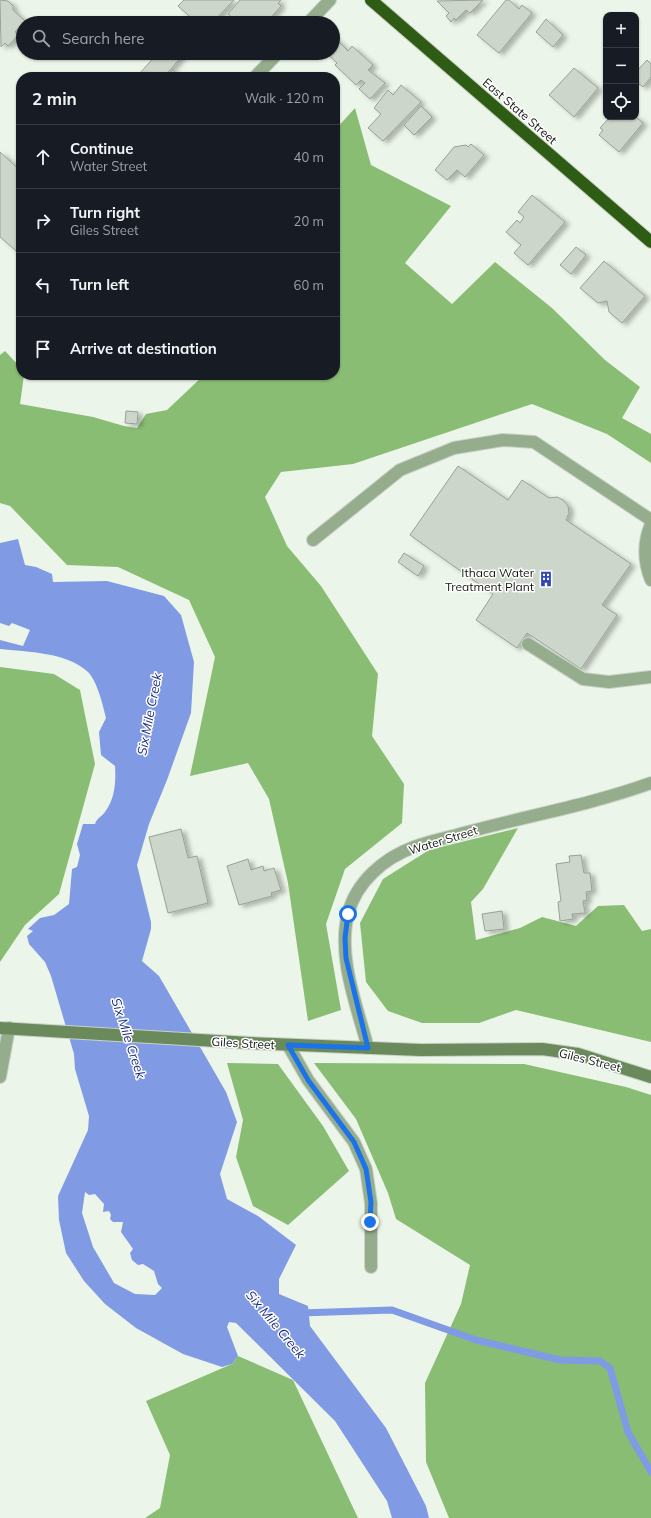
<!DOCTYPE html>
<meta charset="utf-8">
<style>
body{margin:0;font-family:Mulish,sans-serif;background:#20242c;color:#f1f3f6}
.controls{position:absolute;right:12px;top:12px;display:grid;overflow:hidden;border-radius:8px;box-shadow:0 1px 3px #0004}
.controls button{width:36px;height:36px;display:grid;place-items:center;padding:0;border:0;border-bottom:1px solid #363941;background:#171b24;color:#f1f3f6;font:20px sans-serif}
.stop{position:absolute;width:12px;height:12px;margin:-9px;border:3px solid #1a73e8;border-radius:50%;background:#fff}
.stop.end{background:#1a73e8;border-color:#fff;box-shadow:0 1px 4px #0008}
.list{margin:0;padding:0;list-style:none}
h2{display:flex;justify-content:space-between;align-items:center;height:52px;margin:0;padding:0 16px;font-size:17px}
h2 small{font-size:13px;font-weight:400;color:#9ea1a6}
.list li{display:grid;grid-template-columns:26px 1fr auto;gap:12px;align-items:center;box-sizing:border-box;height:64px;padding:0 16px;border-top:1px solid #363941}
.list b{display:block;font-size:15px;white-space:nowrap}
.list p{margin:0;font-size:13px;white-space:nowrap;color:#9ea1a6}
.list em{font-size:13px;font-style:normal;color:#9ea1a6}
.icon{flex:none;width:22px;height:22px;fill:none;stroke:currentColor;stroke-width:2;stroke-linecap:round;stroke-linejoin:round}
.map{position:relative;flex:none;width:651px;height:1518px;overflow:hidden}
.search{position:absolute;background:#171b24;box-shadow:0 1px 3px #0004;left:16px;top:16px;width:324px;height:44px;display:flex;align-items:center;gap:10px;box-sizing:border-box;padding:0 14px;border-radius:22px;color:#9ea1a6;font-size:15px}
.panel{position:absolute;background:#171b24;box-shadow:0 1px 3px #0004;left:16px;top:72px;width:324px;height:308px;border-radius:16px}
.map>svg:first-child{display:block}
.forest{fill:#8abd74}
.water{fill:#809ae4;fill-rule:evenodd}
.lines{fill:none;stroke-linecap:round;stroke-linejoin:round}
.stream{stroke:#809ae4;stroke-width:7}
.building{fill:#cdd6ca;stroke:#99a196;filter:url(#shadow)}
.lane-casing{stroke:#c9d2c7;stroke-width:14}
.street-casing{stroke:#c9d2c7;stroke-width:14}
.secondary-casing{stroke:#c9d2c7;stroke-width:14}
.highway-casing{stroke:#c9d2c7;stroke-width:14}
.lane{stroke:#96ad8d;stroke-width:12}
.street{stroke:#96ad8d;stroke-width:12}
.secondary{stroke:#6a8a5c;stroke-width:12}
.highway{stroke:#2e5c14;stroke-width:12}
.route{stroke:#1a73e8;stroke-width:5}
.labels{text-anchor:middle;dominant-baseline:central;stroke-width:3;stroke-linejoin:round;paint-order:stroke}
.street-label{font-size:12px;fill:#141813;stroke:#fff}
.poi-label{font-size:12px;fill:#141813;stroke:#fff;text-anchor:end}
.water-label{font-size:13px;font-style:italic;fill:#1c2d81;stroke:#fff}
</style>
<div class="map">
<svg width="651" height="1518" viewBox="0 0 651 1518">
<defs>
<filter id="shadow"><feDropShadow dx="4.5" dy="2.5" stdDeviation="2" flood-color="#0004"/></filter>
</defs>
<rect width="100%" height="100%" fill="#ecf5e9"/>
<path class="forest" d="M 355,108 L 371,165 L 451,206 L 405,263 L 452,304 L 495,262 L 552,308 L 605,360 L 640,387 L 622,418 L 651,434 L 651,463 L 607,434 L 532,404 L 353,464 L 281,472 L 265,497 L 287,546 L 321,586 L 378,674 L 372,736 L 404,784 L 402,823 L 345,869 L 326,924 L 341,1010 L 308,1021 L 288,883 L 269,799 L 248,763 L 190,776 L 215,657 L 189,600 L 118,567 L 67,565 L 10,506 L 0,503 L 0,355 L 5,351 L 21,368 L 21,375 L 24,375 L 20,404 L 93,417 L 124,426 L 137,428 L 146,414 L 167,410 L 204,375 L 335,375 L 335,130 Z
M 0,667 L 54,674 L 80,690 L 95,764 L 59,894 L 25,925 L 0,962 Z
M 518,828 L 483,889 L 471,902 L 476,940 L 520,928 L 542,917 L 576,926 L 598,906 L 624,905 L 642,931 L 651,929 L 651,1042 L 516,1010 L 479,1023 L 422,1023 L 388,1011 L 366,982 L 360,923 L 383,879 L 429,850 Z
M 227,1063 L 278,1064 L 323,1126 L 349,1171 L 288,1225 L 253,1206 L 236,1157 L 243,1120 Z
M 314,1063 L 524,1064 L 626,1087 L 651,1095 L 651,1518 L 449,1518 L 426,1462 L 425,1383 L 461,1304 L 470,1265 L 396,1219 L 388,1193 L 356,1119 Z
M 238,1356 L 293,1380 L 358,1518 L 145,1518 L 160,1508 L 170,1455 L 146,1401 L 232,1364 Z"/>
<path class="water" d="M 18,539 L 25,565 L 36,567 L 52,574 L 53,582 L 107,581 L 164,596 L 181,615 L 194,662 L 191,713 L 167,780 L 149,824 L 137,865 L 151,922 L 151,929 L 142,961 L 159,976 L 226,1092 L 237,1122 L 220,1174 L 227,1199 L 258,1216 L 296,1245 L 279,1279 L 279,1294 L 308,1306 L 310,1326 L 386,1428 L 426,1506 L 429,1518 L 392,1518 L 387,1501 L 335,1421 L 236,1323 L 229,1322 L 227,1327 L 238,1356 L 232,1364 L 222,1367 L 183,1354 L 136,1328 L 105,1304 L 84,1281 L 66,1253 L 59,1220 L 58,1196 L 88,1130 L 89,1116 L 75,1069 L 74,1054 L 51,976 L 45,962 L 29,944 L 27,936 L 33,931 L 28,929 L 40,918 L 54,915 L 69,904 L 72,869 L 77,867 L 80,855 L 77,844 L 83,824 L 95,824 C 97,818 101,817 105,812 C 115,799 116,782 115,766 L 101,755 L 99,732 L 106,718 C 103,705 97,681 88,672 C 67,652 28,652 0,649 L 0,640 L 23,646 L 30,630 L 12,623 L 9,626 L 0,623 L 0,543 ZM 85,1192 L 89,1195 L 95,1194 L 104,1204 L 103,1212 L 109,1211 L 111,1215 L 110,1219 L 113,1222 L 123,1222 L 121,1232 L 133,1249 L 130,1253 L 132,1260 L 138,1265 L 143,1264 L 154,1271 L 158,1284 L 162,1288 L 155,1295 L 135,1294 L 114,1283 L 93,1247 L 82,1213 Z"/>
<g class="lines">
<path class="stream" d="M 300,1313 L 392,1310 L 476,1340 L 560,1360 L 600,1361 L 610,1368 L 628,1432 L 651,1472"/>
</g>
<path class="building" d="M 0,0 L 8,1 L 13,6 L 13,10 L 25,21 L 15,32 L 18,35 L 8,46 L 5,43 L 1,47 Z
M 184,0 L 234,0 L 212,23 L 197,23 L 178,6 Z
M 240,0 L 281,0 L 278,3 L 281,6 L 266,23 L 231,23 L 234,19 L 228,14 Z
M 483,0 L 470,13 L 466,10 L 456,20 L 454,18 L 451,22 L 446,16 L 449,13 L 437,1 Z
M 506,0 L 509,0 L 519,9 L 522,5 L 532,13 L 499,53 L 477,35 Z
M 546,19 L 563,35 L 553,47 L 536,32 Z
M 333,36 L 348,51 L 352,46 L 373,65 L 368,70 L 385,83 L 370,99 L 359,89 L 365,83 L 361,80 L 356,85 L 335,65 L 337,63 L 326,53 L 333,53 Z
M 158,53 L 179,53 L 182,56 L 164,77 L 144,77 L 140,73 Z
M 647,60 L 651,64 L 651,77 L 643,87 L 636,81 L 636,72 Z
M 574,68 L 598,88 L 574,117 L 549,95 Z
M 173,70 L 180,77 L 167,77 Z
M 401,85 L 421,102 L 383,141 L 368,128 L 381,114 L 374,108 L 388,90 L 393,95 Z
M 421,106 L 432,117 L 414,135 L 404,125 Z
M 610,117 L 636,117 L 643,123 L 619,152 L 599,135 L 603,130 L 600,128 Z
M 471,144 L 484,155 L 465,177 L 457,170 L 447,180 L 435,170 L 454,147 L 466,145 L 468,147 Z
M 0,152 L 21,171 L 21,255 L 0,237 Z
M 532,195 L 565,222 L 528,265 L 514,253 L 521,245 L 506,232 L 517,220 L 520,223 L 524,217 L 518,212 Z
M 576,247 L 586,255 L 571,274 L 560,265 Z
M 604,261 L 645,296 L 622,323 L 609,312 L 607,301 L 598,303 L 580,288 Z
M 126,411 L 138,412 L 137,424 L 125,423 Z
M 458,466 L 508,500 L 522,480 L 549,498 L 557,497 L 563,500 L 568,506 L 569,513 L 566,520 L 631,564 L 602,605 L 617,615 L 581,669 L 527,633 L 517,648 L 476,620 L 493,594 L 410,535 Z
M 404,553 L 424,566 L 418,576 L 398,562 Z
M 181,829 L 188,858 L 197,856 L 208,903 L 168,913 L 149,837 Z
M 581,855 L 584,873 L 590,873 L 592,891 L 586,892 L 587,900 L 583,901 L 585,913 L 572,914 L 573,919 L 560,921 L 558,902 L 561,901 L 556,864 L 570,862 L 569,856 Z
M 248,859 L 251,870 L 263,866 L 264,871 L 274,868 L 281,890 L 271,893 L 272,896 L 239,905 L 227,866 Z
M 502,911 L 504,929 L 485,931 L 482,914 Z"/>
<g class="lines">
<defs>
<path id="lane" d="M 308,23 L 330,0
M 255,77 L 278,53
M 651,524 C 643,543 643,560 651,580
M 313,540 L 400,470 L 454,448 L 503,440 L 534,442 L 651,520
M 528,644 L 583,679 L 609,682 L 651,677
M 288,1045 L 308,1080 L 354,1142 L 366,1169 L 371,1203 L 371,1267
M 0,1077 L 9,1028"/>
<path id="street" d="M 368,1048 C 357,1006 337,957 348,914 C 356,882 384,858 414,847 C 430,841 447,838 464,833 C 526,816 590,805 651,783"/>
<path id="secondary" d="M 0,1028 L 250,1043 L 421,1050 L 542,1049 L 578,1054 L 651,1077"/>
<path id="highway" d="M 371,0 L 651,242"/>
</defs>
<use href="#lane" class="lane-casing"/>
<use href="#street" class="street-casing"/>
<use href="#secondary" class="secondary-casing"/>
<use href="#highway" class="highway-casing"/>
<use href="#lane" class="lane"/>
<use href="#street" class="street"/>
<use href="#secondary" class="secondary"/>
<use href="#highway" class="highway"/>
</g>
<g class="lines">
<path class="route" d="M 348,914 L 345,938 L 346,958 L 368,1048 L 288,1045 L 308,1080 L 354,1142 L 366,1169 L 371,1202 L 370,1222"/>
</g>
<defs>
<symbol id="building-bare" viewBox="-9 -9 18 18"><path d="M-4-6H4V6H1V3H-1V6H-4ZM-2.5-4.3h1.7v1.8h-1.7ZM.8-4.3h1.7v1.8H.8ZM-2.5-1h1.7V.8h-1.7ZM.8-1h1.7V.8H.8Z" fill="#2f47b8" stroke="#fff" stroke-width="2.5" paint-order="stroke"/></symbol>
</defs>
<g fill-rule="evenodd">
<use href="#building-bare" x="535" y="568" width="22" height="22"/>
</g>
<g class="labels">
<g class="street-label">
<text transform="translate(520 111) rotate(41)">East State Street</text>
<text transform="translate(443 840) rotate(-17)">Water Street</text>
<text transform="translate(243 1043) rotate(3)">Giles Street</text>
<text transform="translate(590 1060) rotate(14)">Giles Street</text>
</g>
<g class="poi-label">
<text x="534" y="572">Ithaca Water<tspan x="534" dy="14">Treatment Plant</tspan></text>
</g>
<g class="water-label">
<text transform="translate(149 714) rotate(-79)">Six Mile Creek</text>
<text transform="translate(129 1038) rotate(72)">Six Mile Creek</text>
<text transform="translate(276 1324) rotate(50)">Six Mile Creek</text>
</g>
</g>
</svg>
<div class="controls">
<button>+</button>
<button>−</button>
<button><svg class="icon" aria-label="locate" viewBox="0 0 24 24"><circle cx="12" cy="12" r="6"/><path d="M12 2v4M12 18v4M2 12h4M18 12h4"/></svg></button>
</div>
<div class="stop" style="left:348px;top:914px"></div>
<div class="stop end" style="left:370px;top:1222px"></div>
<div class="search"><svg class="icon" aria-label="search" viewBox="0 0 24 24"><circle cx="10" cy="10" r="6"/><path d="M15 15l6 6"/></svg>Search here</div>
<section class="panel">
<h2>2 min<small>Walk · 120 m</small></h2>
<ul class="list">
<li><svg class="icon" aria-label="ahead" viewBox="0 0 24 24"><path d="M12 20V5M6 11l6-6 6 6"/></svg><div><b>Continue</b><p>Water Street</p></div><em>40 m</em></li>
<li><svg class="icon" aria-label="right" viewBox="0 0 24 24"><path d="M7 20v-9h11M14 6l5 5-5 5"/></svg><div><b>Turn right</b><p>Giles Street</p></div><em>20 m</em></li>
<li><svg class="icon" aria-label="left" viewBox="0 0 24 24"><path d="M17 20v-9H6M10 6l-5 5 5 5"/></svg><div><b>Turn left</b></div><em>60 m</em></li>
<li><svg class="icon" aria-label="arrive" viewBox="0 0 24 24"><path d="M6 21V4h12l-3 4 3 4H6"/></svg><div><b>Arrive at destination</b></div></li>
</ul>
</section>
</div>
